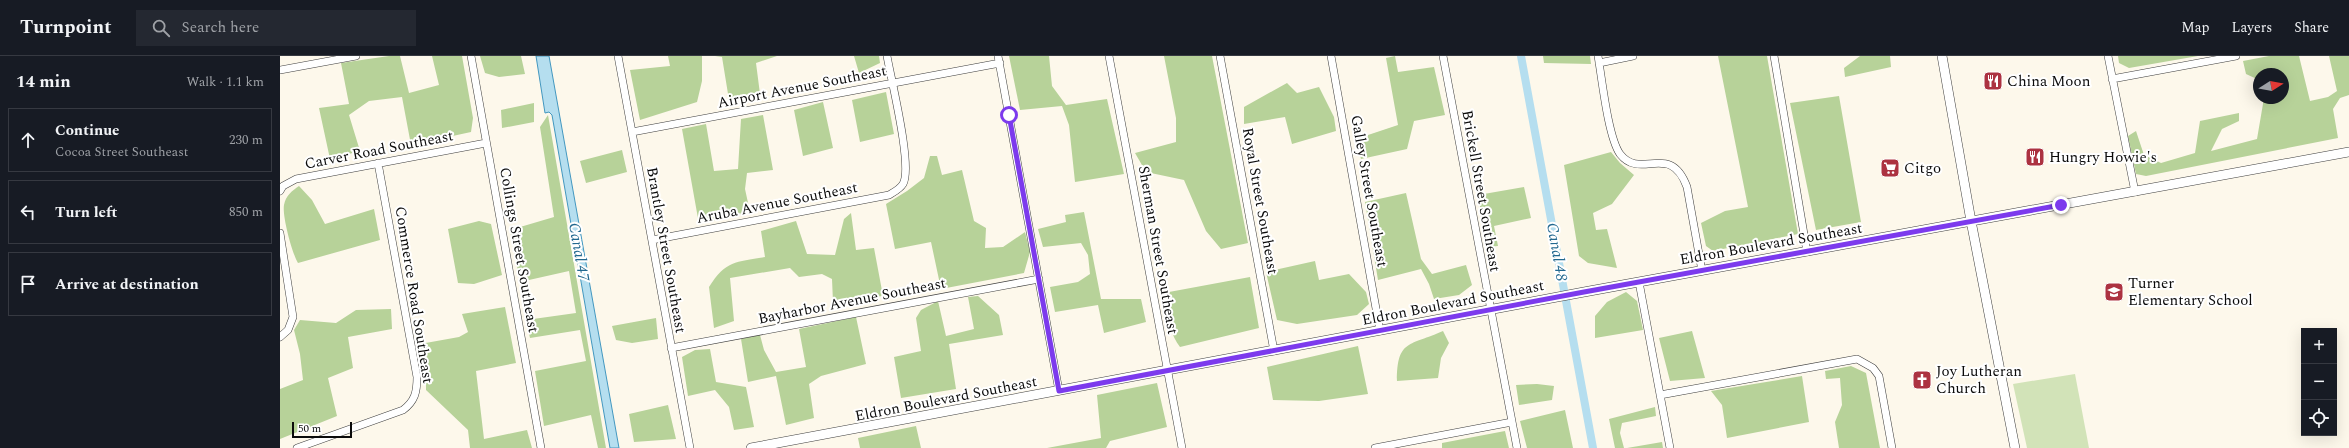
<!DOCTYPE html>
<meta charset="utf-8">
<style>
body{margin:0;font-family:Spectral,serif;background:#242831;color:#f1f3f6}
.controls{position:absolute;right:12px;bottom:12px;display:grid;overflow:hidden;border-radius:0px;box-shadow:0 4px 16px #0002}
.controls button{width:36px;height:36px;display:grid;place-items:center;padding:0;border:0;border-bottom:1px solid #363941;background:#171b24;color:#f1f3f6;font:20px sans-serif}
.compass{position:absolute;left:1973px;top:12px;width:36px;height:36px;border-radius:50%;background:#171b24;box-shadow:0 4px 16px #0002;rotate:79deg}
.scale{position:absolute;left:12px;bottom:10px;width:60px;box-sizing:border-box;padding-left:4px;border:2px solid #0b0b0b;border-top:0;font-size:11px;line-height:14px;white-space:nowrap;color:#0b0b0b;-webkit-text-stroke:3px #fff;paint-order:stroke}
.stop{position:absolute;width:12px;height:12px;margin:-9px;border:3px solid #7c3aed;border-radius:50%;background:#fff}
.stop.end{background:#7c3aed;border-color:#fff;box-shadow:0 1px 4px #0008}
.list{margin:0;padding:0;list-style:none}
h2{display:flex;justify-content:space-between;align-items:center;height:52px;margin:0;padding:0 16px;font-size:17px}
h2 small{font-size:13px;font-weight:400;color:#9ea1a6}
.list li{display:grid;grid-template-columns:26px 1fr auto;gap:12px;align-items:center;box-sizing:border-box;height:64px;margin:0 8px 8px;padding:0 8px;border:1px solid #363941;border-radius:0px}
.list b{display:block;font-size:15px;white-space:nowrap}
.list p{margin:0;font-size:13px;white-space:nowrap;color:#9ea1a6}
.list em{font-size:13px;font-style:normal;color:#9ea1a6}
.icon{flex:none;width:22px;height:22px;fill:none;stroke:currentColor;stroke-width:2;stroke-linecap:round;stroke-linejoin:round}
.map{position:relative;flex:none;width:2069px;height:392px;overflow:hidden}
header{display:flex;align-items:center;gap:24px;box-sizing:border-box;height:56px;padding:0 20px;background:#171b24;border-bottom:1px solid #363941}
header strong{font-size:19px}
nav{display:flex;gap:22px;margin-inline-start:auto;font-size:14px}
.search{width:280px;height:36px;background:#242831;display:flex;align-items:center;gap:10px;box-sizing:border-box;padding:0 14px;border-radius:0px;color:#9ea1a6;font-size:15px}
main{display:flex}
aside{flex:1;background:#171b24}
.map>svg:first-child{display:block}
.green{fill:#d2e3b8}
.forest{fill:#b7d299}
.water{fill:#b5deef;stroke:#4397bf}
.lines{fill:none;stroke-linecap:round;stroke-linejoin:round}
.canal{stroke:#b5deef;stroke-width:8}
.minor-casing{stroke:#3e3e3e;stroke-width:8}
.tertiary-casing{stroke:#3e3e3e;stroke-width:10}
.minor{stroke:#fff;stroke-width:7}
.tertiary{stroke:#fff;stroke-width:9}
.route{stroke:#7c3aed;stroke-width:5}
.labels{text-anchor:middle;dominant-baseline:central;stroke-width:4;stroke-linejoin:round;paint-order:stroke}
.poi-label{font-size:15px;fill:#0b0b0b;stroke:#fff;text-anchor:start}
.street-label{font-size:15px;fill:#0b0b0b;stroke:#fff}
.water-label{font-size:16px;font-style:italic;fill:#22688f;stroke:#fff}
</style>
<header>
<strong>Turnpoint</strong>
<div class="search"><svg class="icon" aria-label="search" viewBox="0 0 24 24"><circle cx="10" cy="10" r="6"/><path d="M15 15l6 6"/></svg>Search here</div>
<nav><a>Map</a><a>Layers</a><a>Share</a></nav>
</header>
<main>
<aside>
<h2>14 min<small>Walk · 1.1 km</small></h2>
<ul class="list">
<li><svg class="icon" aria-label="ahead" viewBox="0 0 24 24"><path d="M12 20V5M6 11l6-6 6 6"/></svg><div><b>Continue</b><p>Cocoa Street Southeast</p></div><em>230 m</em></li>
<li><svg class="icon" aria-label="left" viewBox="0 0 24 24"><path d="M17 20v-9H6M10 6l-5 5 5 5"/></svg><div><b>Turn left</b></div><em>850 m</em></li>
<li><svg class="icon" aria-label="arrive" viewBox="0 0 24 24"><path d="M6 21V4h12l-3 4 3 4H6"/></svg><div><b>Arrive at destination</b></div></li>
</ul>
</aside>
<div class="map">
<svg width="2069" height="392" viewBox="0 0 2069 392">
<rect width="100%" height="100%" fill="#fdf8eb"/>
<path class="green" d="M 1795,318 L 1809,392 L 1747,392 L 1733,328 Z"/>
<path class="forest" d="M 109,0 L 120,0 L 129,37 L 159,29 L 152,0 L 182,0 L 193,62 L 191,76 L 131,89 L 122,41 L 89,45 L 69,59 L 80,95 L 50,103 L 39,52 L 69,48 L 61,7 Z
M 200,0 L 241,0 L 245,18 L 219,21 L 205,17 Z
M 388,0 L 422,0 L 422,25 L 417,46 L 360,64 L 350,14 L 390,10 Z
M 435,0 L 497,0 L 476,7 L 480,38 L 449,44 L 442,1 Z
M 574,0 L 599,0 L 600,7 L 579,17 Z
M 729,0 L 769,0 L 772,30 L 786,49 L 827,43 L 844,118 L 795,126 L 789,69 L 782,50 L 740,54 Z
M 884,0 L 932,0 L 968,187 L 941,193 L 926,175 L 904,124 L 866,116 L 855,97 L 896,86 L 896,62 Z
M 1115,0 L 1118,16 L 1154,11 L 1165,59 L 1134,65 L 1127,93 L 1081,103 L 1076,83 L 1118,69 L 1106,2 Z
M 1263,0 L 1310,0 L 1311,8 L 1264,7 Z
M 1438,0 L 1487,0 L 1518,178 L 1433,195 L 1426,190 L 1421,167 L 1445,155 L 1468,151 Z
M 1580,0 L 1610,0 L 1611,11 L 1565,21 L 1564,12 Z
M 1838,0 L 1918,0 L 1849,12 L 1839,7 Z
M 1989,0 L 2019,0 L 2030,45 L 2048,41 L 2057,35 L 2049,0 L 2069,0 L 2069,39 L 2060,42 L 2053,53 L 2058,82 L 1866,120 L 1856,118 L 1848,80 L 1856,75 L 1864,99 L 1881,107 L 1915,97 L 1920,65 L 1959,57 L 1959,65 L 1942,73 L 1931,95 L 1977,83 L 1984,42 L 2003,42 L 2003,18 L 1979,18 L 1979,24 L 1966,18 L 1963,5 Z
M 1007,27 L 1017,37 L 1039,31 L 1054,61 L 1056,75 L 1012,88 L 1005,61 L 964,68 L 964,51 Z
M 606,36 L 614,78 L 580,86 L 572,44 Z
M 1559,40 L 1581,166 L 1536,174 L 1510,47 Z
M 543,46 L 553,92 L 523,100 L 514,54 Z
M 254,47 L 254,66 L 222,72 L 221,54 Z
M 268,59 L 326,392 L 318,392 L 311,359 L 264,370 L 255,315 L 306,305 L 300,274 L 250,282 L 246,264 L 296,257 L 289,215 L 240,226 L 230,174 L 274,161 L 260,71 Z
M 483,59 L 493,114 L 467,117 L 465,133 L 470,156 L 419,168 L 402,73 L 426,68 L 434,115 L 458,113 L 461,63 Z
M 342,94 L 347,116 L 306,127 L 300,105 Z
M 1331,96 L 1340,107 L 1354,119 L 1332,148 L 1313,157 L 1316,174 L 1327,173 L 1337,212 L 1308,207 L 1299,200 L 1284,109 Z
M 650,100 L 657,100 L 662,119 L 682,114 L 694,165 L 706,172 L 705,192 L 723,191 L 745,176 L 750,196 L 744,217 L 661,233 L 651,186 L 615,193 L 606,148 L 627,135 L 644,122 Z
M 19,130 L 32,144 L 45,168 L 94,153 L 100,184 L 18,207 C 12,197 2,160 4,149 C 6,139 12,135 19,130 Z
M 1244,131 L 1251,162 L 1214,170 L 1218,190 L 1207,191 L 1198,139 Z
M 1126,137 L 1141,203 L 1152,218 L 1186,209 L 1192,229 L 1179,239 L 1154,243 L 1149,228 L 1141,213 L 1098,224 L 1085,146 Z
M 804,156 L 821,243 L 861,243 L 866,266 L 824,277 L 818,249 L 775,256 L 770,231 L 798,226 L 810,218 L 808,199 L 801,187 L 763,191 L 758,173 L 786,166 L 785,159 Z
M 571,157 L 576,194 L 594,192 L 603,240 L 553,246 L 552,223 L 542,218 L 519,221 L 510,212 L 450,222 L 454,265 L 434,272 L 429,231 C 446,204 456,206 485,201 L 481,175 L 516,165 L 527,198 L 555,199 L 564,163 Z
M 199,165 L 211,168 L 222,219 L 194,228 L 178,227 L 168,173 Z
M 1035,205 L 1039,224 L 1069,218 L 1086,236 L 1089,248 L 1077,259 L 1017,268 L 997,264 L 986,216 Z
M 970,221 L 979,272 L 900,291 C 888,275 886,255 889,236 Z
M 1346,236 L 1357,245 L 1363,274 L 1315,282 L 1315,260 L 1327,246 Z
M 698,240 L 719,259 L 723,279 L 669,288 L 676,333 L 621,342 L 614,301 L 641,295 L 636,262 L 641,254 L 658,245 L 666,280 L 694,273 L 688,241 Z
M 225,251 L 236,307 L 196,315 L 204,383 L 247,374 L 252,392 L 190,392 L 188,374 L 146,334 L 146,316 L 140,288 L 179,281 L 188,276 L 182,258 Z
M 111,253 L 112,273 L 68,281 L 73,312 L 48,322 L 57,360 L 0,383 L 0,333 L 23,324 L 20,298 L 14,274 L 20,264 L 56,267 L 76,254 Z
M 576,261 L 586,308 L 541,320 L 529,328 L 534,362 L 506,369 L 496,320 L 468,326 L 461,283 L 480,279 L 484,294 L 496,316 L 526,311 L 519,273 Z
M 376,262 L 378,283 L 352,287 L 336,284 L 332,270 Z
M 1163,275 L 1169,287 L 1161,302 L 1158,322 L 1117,325 C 1117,283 1130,290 1163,275 Z
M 1412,275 L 1425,322 L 1390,325 L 1379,282 Z
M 1078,290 L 1088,338 L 1039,345 L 993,344 L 987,311 Z
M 430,293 L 436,326 L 466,331 L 474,371 L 454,374 L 449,351 L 435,334 L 408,340 L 402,301 L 415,294 Z
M 1571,310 L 1586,317 L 1600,392 L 1559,392 L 1555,366 L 1562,349 L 1560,322 L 1546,323 L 1545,315 Z
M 1522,320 L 1529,366 L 1447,382 L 1442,349 L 1431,335 Z
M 877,327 L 887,371 L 830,385 L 826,392 L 767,392 L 821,382 L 817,339 Z
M 1257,328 L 1274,330 L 1272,344 L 1239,349 L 1236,329 Z
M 388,349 L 396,383 L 354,386 L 349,358 Z
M 1375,351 L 1376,360 L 1342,367 L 1340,377 L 1344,392 L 1335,392 L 1329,363 Z
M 1285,354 L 1293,392 L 1247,392 L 1240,365 Z
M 636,370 L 641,392 L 580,392 L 578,382 Z
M 1225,375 L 1229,392 L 1162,392 L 1162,387 Z
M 1382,386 L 1383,392 L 1347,392 Z"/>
<path class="water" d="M 256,0 L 269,0 L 339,392 L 330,392 L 272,59 L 269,56 L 265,57 Z"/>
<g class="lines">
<path class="canal" d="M 1241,0 L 1313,392"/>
<defs>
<path id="minor" d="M 191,0 L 261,392
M 338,0 L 410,392
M 718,0 L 779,335
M 829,0 L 902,392
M 940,0 L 994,295
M 1051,0 L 1100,275
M 1163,0 L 1237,392
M 1318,0 C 1322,23 1328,81 1340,98 C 1361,125 1390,85 1407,131 L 1422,215
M 1494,0 L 1527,196
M 1828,0 L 1855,136
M 1319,7 L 1353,0
M 0,14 L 76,0
M 1832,23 L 1956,0
M 352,76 L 720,7
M 0,135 L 3,130 L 16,123 L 206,87
M 0,177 L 13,261 L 8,274 L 0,281
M 372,184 L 609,139 C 614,136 620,133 623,128 C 633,111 611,23 607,0
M 1359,226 L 1390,392
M 391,292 L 759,223
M 1380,339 L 1577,303 L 1593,312 L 1599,320 L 1612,392
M 17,392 L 123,354 C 135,345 137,336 137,321 L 98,107
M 1095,392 L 1232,366"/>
<path id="tertiary" d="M 1662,0 L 1691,165 L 1735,392
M 471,392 L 1304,236 L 2069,96"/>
</defs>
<use href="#minor" class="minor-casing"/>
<use href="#tertiary" class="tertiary-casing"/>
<use href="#minor" class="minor"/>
<use href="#tertiary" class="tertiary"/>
</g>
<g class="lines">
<path class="route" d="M 729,59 L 779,335 L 1304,236 L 1781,149"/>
</g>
<defs>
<symbol id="restaurant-square" viewBox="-11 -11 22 22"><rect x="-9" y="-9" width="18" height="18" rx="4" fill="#ac3241" stroke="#fff"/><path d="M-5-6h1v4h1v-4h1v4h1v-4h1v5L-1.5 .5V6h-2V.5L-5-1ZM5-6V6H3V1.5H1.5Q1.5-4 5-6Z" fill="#fff"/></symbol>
<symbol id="supermarket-square" viewBox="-11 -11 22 22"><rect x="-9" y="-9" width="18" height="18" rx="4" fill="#ac3241" stroke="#fff"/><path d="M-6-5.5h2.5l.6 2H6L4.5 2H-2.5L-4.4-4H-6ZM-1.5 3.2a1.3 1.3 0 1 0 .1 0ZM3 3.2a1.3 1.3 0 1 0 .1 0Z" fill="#fff"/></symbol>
<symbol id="school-square" viewBox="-11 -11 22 22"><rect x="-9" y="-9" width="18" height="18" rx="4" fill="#ac3241" stroke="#fff"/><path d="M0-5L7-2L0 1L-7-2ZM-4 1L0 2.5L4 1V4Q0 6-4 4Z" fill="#fff"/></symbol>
<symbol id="church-square" viewBox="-11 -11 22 22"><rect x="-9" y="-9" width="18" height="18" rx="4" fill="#ac3241" stroke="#fff"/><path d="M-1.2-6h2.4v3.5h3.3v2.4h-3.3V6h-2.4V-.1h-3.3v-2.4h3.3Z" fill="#fff"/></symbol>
</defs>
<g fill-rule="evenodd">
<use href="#restaurant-square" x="1702" y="14" width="22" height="22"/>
<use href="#restaurant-square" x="1744" y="90" width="22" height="22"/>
<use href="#supermarket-square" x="1599" y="101" width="22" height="22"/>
<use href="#school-square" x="1823" y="225" width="22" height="22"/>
<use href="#church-square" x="1631" y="313" width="22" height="22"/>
</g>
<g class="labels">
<g class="poi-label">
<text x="1727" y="25">China Moon</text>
<text x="1769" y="101">Hungry Howie's</text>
<text x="1624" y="112">Citgo</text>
<text x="1848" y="227">Turner<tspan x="1848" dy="17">Elementary School</tspan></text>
<text x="1656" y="315">Joy Lutheran<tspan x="1656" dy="17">Church</tspan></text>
</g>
<g class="street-label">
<text transform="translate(522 31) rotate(-11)">Airport Avenue Southeast</text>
<text transform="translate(99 94) rotate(-11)">Carver Road Southeast</text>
<text transform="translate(1089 135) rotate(80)">Galley Street Southeast</text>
<text transform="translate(1201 135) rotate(80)">Brickell Street Southeast</text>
<text transform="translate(980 145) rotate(80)">Royal Street Southeast</text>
<text transform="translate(497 147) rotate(-11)">Aruba Avenue Southeast</text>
<text transform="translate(1491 188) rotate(-10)">Eldron Boulevard Southeast</text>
<text transform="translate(239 194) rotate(80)">Collings Street Southeast</text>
<text transform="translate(386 194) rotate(80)">Brantley Street Southeast</text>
<text transform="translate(878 194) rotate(80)">Sherman Street Southeast</text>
<text transform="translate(134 239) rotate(81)">Commerce Road Southeast</text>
<text transform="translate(572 245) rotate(-11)">Bayharbor Avenue Southeast</text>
<text transform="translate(1173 247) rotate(-11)">Eldron Boulevard Southeast</text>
<text transform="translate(666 343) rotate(-11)">Eldron Boulevard Southeast</text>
</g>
<g class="water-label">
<text transform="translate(299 196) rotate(80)">Canal 47</text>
<text transform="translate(1277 196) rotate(80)">Canal 48</text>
</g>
</g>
</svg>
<div class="controls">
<button>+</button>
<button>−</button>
<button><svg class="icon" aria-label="locate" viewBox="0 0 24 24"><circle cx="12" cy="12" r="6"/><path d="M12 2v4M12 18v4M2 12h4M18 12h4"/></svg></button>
</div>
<svg class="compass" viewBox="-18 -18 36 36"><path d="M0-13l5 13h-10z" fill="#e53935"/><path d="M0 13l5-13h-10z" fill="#9ea1a6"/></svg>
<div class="scale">50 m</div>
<div class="stop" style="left:729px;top:59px"></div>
<div class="stop end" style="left:1781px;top:149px"></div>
</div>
</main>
